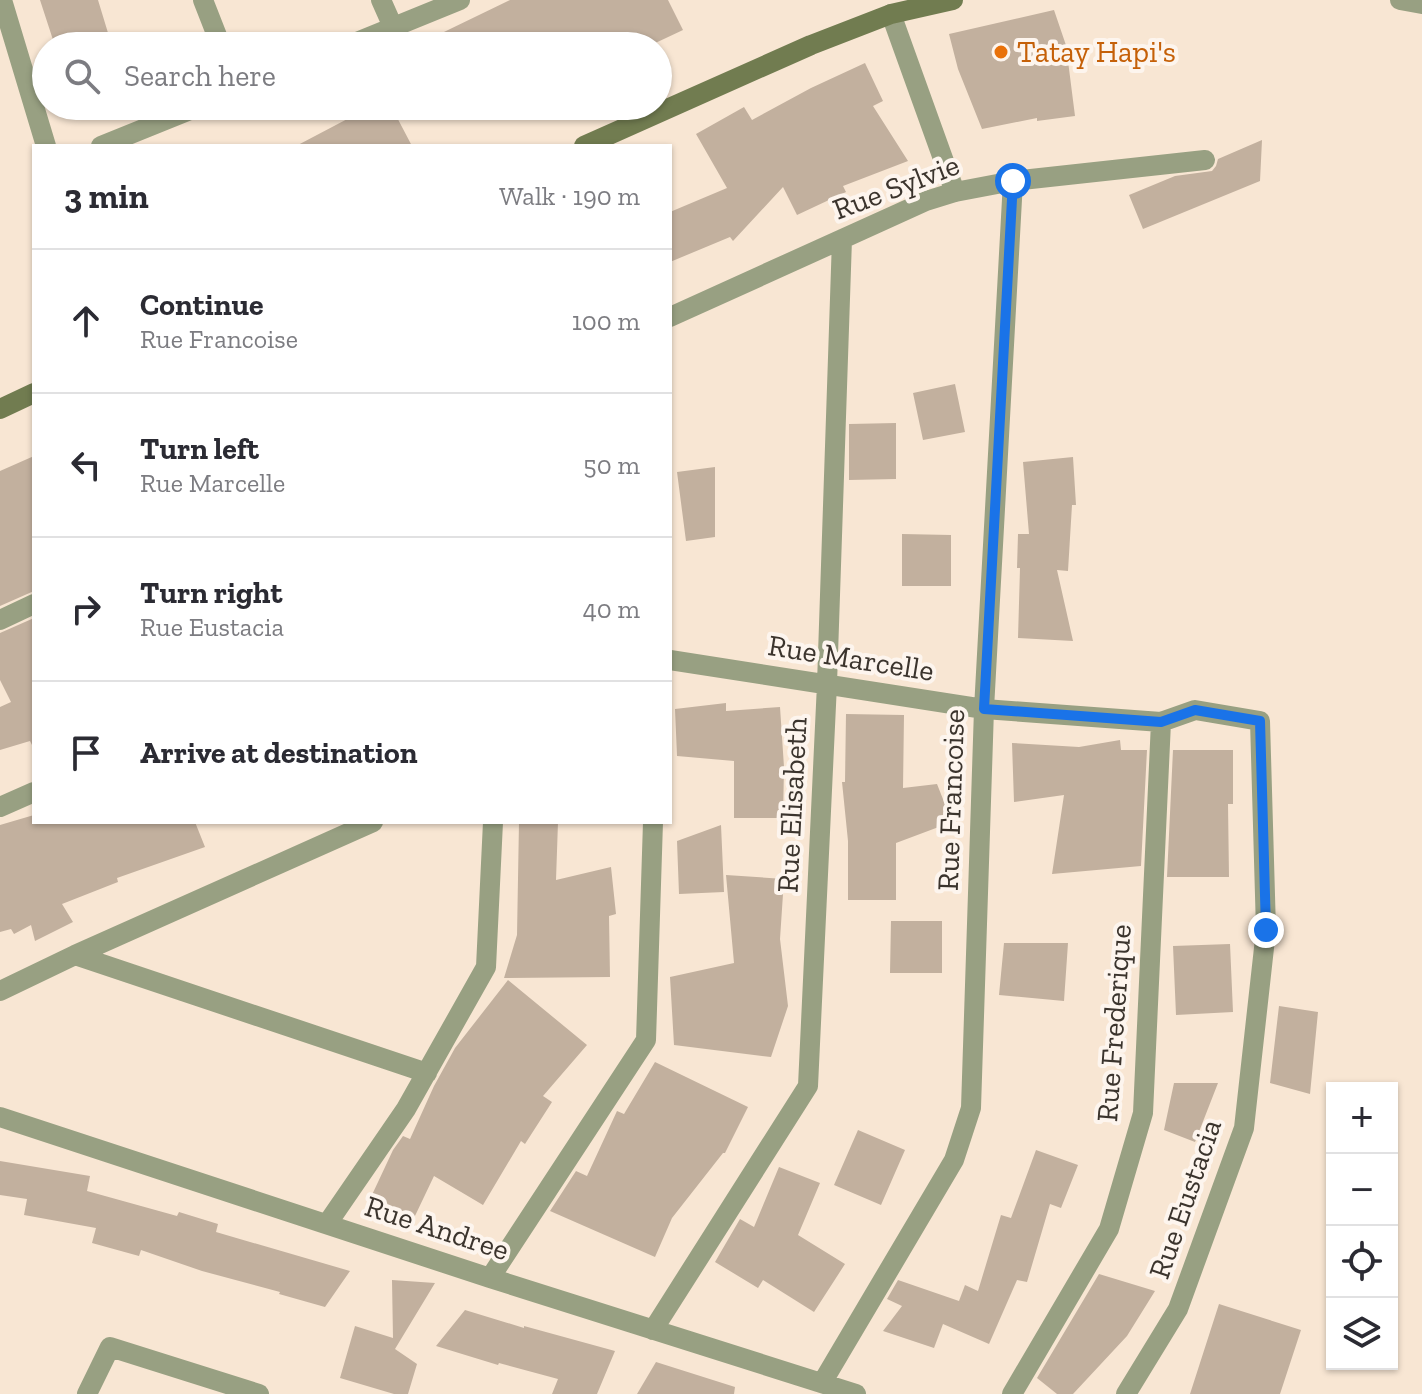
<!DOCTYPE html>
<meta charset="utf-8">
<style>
body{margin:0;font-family:"Zilla Slab",serif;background:#f7f7f7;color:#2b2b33}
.controls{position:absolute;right:24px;bottom:24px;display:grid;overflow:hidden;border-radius:0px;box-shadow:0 2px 6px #0004}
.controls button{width:72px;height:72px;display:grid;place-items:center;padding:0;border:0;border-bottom:2px solid #e1e1e2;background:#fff;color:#2b2b33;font:40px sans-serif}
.stop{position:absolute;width:24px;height:24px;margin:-18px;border:6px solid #1a73e8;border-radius:50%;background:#fff}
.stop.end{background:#1a73e8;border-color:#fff;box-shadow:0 2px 8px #0008}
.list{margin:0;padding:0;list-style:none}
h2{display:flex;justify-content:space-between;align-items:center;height:104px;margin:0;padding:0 32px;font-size:34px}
h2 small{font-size:26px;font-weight:400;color:#7c7c81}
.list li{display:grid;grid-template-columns:52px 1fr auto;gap:24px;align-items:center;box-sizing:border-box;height:144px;padding:0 32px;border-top:2px solid #e1e1e2}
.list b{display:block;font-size:30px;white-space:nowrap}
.list p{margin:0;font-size:26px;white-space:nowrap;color:#7c7c81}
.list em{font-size:26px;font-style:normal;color:#7c7c81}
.icon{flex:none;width:44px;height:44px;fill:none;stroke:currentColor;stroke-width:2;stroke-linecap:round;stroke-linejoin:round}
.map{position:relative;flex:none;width:1422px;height:1394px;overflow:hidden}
.search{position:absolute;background:#fff;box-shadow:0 2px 6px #0004;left:32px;top:32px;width:640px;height:88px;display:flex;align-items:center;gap:20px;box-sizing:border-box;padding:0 28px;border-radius:44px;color:#7c7c81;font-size:30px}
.panel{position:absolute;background:#fff;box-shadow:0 2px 6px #0004;left:32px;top:144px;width:640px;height:680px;border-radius:0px}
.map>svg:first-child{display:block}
.building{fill:#c2b09e}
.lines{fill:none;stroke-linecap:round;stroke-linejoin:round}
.street{stroke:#98a082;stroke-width:20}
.secondary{stroke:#717c50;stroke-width:20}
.route{stroke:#1a73e8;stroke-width:10}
.food-dot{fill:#e8710a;stroke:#fdf5ee;stroke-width:3}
.labels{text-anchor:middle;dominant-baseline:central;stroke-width:8;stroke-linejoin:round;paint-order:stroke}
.food-label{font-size:30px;fill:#c56008;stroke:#fdf5ee;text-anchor:start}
.street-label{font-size:30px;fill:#3b342d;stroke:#fdf5ee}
</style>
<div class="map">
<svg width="1422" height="1394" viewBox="0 0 1422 1394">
<rect width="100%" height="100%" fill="#f8e6d3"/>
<path class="building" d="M 40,0 L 98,0 L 112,46 L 55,46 Z
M 510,0 L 668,0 L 683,30 L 649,46 L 415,46 Z
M 1054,10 L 1071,60 L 1068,61 L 1075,116 L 1037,121 L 1037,118 L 982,129 L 958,69 L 949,34 Z
M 865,63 L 883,101 L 873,106 L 908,161 L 843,186 L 846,192 L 797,215 L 783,187 L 733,241 L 730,237 L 670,262 L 670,212 L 727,188 L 696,134 L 744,107 L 752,120 L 811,88 Z
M 372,106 L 391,106 L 412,146 L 296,146 Z
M 1262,140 L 1260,181 L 1143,229 L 1129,195 L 1175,176 L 1212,171 L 1216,166 L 1218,159 Z
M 955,384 L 965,432 L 923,440 L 913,393 Z
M 896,423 L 896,479 L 849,480 L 849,424 Z
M 34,456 L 34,591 L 0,606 L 0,471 Z
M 1073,457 L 1076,505 L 1072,505 L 1068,571 L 1057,570 L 1073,641 L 1018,638 L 1020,568 L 1017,568 L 1018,534 L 1029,534 L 1023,462 Z
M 715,467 L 715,537 L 686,541 L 677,472 Z
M 902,534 L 951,535 L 951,586 L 902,586 Z
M 34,618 L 34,749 L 30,741 L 0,750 L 0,707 L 11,702 L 0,680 L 0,633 Z
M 726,703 L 726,711 L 780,707 L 784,767 L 783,818 L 734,818 L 734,761 L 677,756 L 675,709 Z
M 846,714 L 904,715 L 903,788 L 937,784 L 952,822 L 896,843 L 896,900 L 848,900 L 848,841 L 842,782 L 845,782 Z
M 1120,740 L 1121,750 L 1147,750 L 1141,866 L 1052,874 L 1064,795 L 1014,802 L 1012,743 L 1079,747 Z
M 1173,750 L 1233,750 L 1233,804 L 1228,804 L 1229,877 L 1167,877 Z
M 34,815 L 34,822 L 195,822 L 205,847 L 117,878 L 118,882 L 62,904 L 73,922 L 35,941 L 31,925 L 14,934 L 11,929 L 0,932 L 0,825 Z
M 519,822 L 558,822 L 556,880 L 611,867 L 616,914 L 609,916 L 610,977 L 504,978 L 517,935 Z
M 721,825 L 724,892 L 679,894 L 677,841 Z
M 726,875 L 784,879 L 780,939 L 788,1006 L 771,1057 L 674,1045 L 670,977 L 734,963 Z
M 891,921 L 942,921 L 942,973 L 890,973 Z
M 1004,943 L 1068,943 L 1064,1001 L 999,995 Z
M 1230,944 L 1233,1012 L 1176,1015 L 1173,946 Z
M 508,980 L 587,1045 L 543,1096 L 552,1102 L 525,1144 L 521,1141 L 483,1205 L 434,1176 L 414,1218 L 371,1197 L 393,1150 L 403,1136 L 410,1139 L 434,1086 L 455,1048 Z
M 1279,1006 L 1318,1012 L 1310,1094 L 1270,1083 Z
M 655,1062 L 748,1107 L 725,1153 L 723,1153 L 672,1218 L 655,1257 L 550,1211 L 576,1171 L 587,1176 L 617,1111 L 624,1114 Z
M 1174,1083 L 1218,1083 L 1195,1142 L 1164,1130 Z
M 858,1130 L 905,1150 L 881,1205 L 834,1185 Z
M 1036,1150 L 1078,1165 L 1061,1208 L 1050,1204 L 1027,1282 L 1017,1280 L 989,1344 L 943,1324 L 934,1348 L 883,1331 L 902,1306 L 887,1299 L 898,1280 L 959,1301 L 965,1285 L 978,1291 L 1001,1215 L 1011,1218 Z
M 0,1161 L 90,1176 L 87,1191 L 177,1216 L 179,1212 L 218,1224 L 216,1232 L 350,1271 L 325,1307 L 279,1294 L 280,1292 L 202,1271 L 141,1250 L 139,1256 L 92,1243 L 96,1228 L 24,1215 L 27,1199 L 0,1195 Z
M 779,1167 L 820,1183 L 798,1235 L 845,1264 L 814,1312 L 763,1280 L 758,1288 L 715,1262 L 740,1219 L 754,1227 Z
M 1099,1274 L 1155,1291 L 1127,1336 L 1073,1394 L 1057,1394 L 1037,1378 Z
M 392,1280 L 435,1283 L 395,1349 L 417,1364 L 408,1394 L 394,1394 L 340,1378 L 355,1326 L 393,1338 Z
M 1219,1304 L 1301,1330 L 1280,1394 L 1190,1394 Z
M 465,1310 L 524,1328 L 524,1326 L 615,1351 L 597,1394 L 552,1394 L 558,1379 L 499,1363 L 498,1365 L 436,1346 Z
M 656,1362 L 735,1387 L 734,1394 L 637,1394 Z"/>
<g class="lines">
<path class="street" d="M 2,0 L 46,146
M 203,0 L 221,46
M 381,0 L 393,27
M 1400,0 L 1422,4
M 891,14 L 955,192
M 347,46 L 460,0
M 101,146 L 200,106
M 670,317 L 926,201 L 955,192 L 1013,181 L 1205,160
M 0,620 L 34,604
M 670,660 L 984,709 L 1161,722 L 1195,710 L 1260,721 L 1266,930 L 1244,1128 L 1178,1309 L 1126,1394
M 0,807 L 34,792
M 75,955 L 427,1073
M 0,991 L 75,955 L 373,822
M 0,1117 L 490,1278 L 856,1394
M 327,1224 L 406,1109 L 486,967 L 493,822
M 490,1278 L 646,1040 L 653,822
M 653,1330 L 808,1086 L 827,684 L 842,239
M 822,1383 L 954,1160 L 971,1108 L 984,709 L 1013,181
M 87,1394 L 110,1347 L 259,1394
M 1012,1394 L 1109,1229 L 1143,1113 L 1161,722"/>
<path class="secondary" d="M 584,146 L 811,45 L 891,14 L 953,0
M 0,409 L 34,393"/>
</g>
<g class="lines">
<path class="route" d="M 1013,181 L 984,709 L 1161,722 L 1195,710 L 1260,721 L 1266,930"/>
</g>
<circle class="food-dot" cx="1001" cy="52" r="8"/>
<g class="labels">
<g class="food-label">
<text x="1017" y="52">Tatay Hapi's</text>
</g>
<g class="street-label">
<text transform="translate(896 187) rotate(-21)">Rue Sylvie</text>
<text transform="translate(851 658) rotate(9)">Rue Marcelle</text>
<text transform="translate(951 800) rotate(-88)">Rue Francoise</text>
<text transform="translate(792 805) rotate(-87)">Rue Elisabeth</text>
<text transform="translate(1114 1023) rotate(-86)">Rue Frederique</text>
<text transform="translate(1185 1199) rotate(-71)">Rue Eustacia</text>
<text transform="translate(437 1228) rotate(18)">Rue Andree</text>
</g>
</g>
</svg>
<div class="controls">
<button>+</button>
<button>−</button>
<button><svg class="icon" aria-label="locate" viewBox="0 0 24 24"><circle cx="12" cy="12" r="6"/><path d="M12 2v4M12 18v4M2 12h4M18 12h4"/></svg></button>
<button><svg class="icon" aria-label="layers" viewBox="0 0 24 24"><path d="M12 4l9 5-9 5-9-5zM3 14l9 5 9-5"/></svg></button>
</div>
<div class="stop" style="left:1013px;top:181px"></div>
<div class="stop end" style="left:1266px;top:930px"></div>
<div class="search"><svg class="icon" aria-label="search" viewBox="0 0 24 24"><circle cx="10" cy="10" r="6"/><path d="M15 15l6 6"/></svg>Search here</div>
<section class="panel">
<h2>3 min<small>Walk · 190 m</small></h2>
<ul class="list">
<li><svg class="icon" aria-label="ahead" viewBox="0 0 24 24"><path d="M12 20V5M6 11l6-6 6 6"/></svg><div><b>Continue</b><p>Rue Francoise</p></div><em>100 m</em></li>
<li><svg class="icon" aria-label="left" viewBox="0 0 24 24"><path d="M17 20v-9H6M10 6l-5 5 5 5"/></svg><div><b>Turn left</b><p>Rue Marcelle</p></div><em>50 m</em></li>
<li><svg class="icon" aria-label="right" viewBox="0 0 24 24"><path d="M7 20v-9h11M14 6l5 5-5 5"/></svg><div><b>Turn right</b><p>Rue Eustacia</p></div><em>40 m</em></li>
<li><svg class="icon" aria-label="arrive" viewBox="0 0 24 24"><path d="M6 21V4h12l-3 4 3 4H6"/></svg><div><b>Arrive at destination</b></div></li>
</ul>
</section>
</div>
